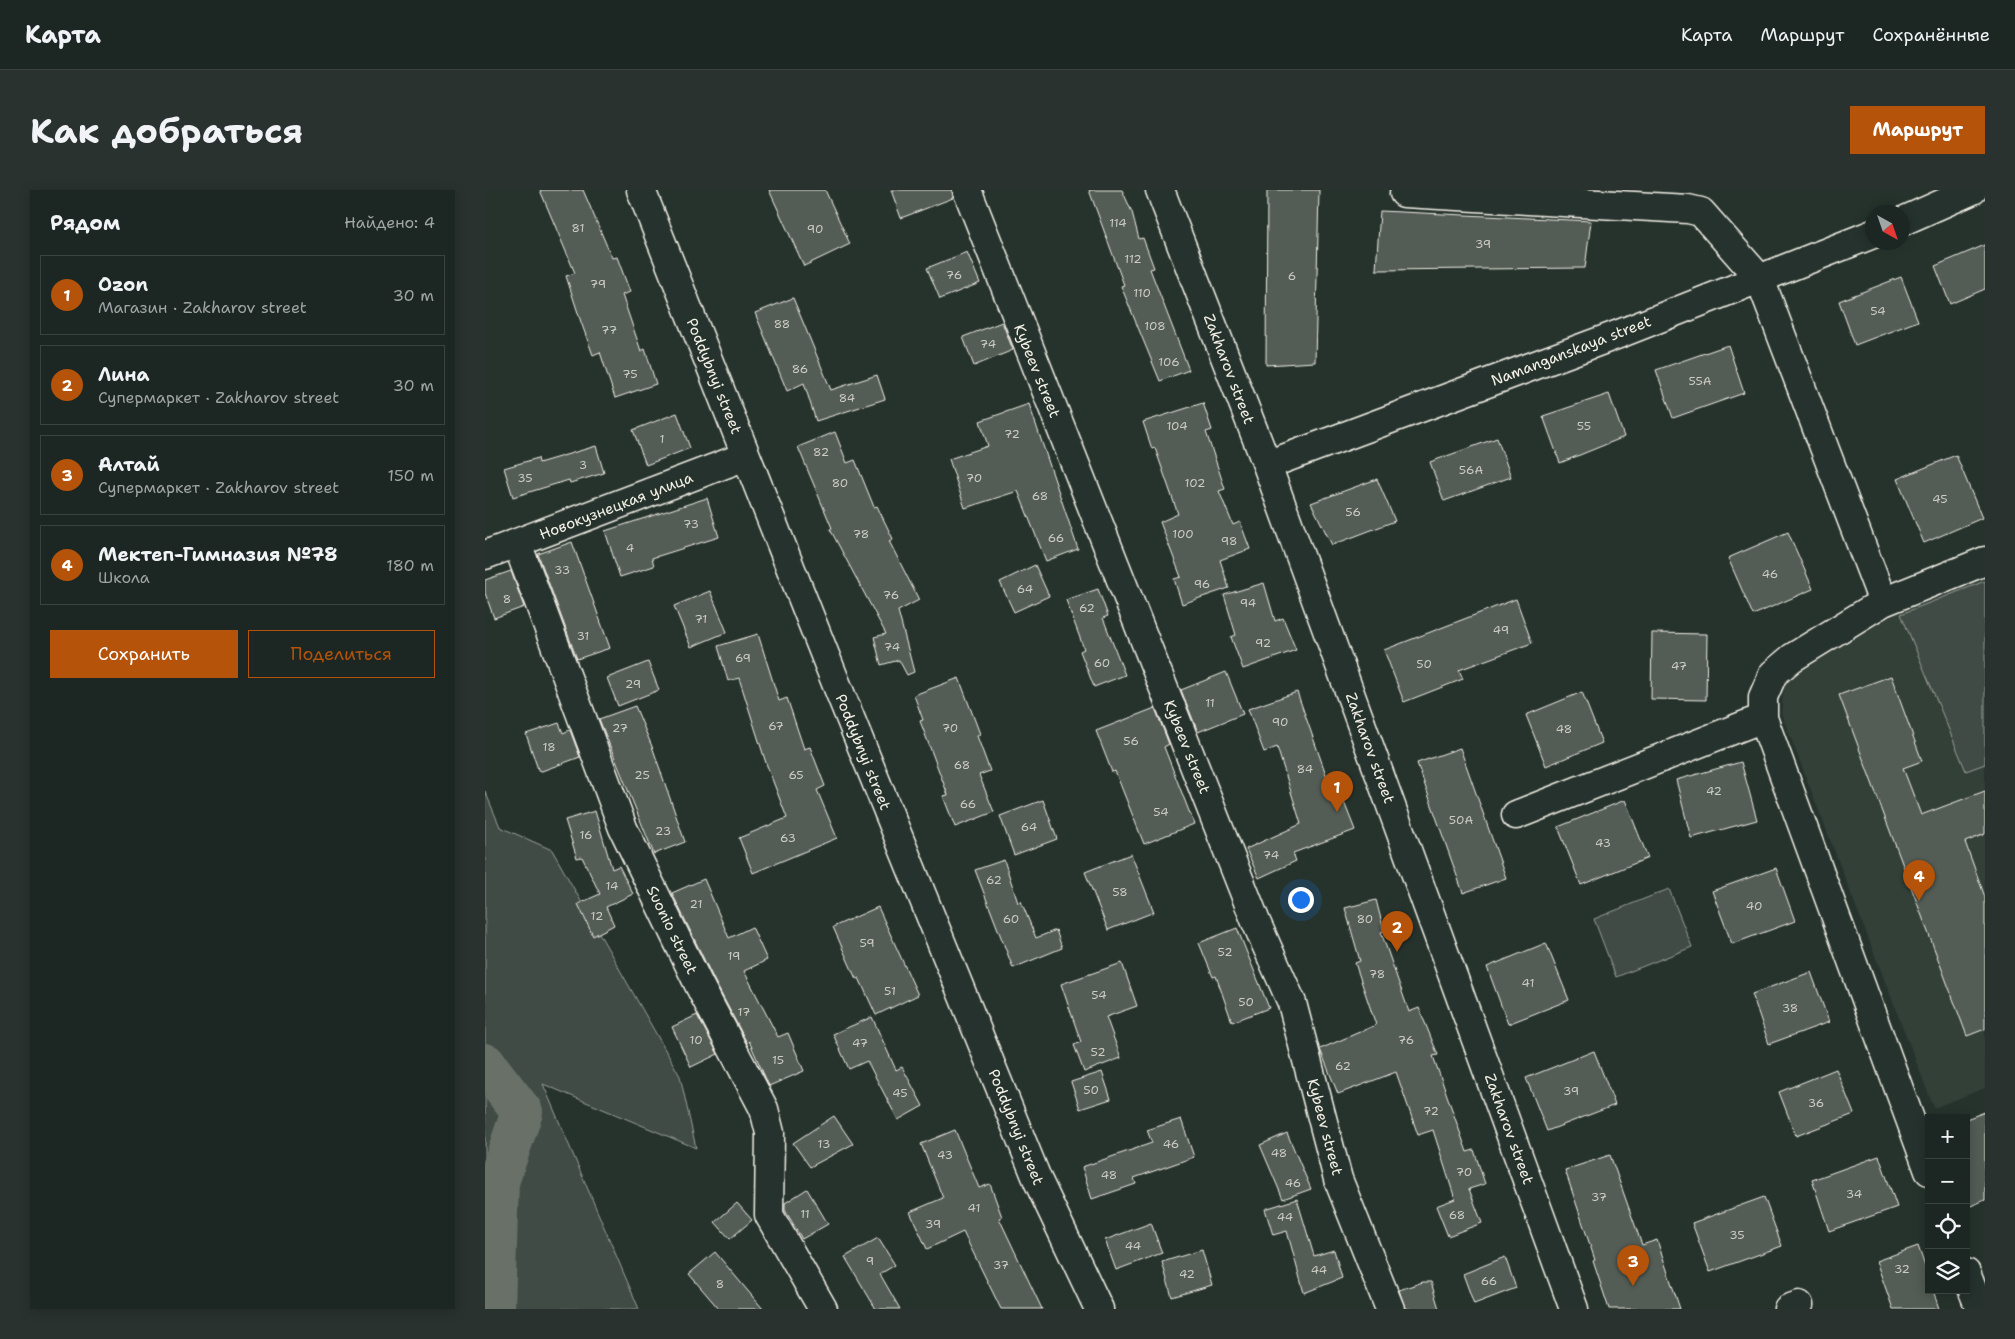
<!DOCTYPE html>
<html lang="ru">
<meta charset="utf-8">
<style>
body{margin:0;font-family:"Shantell Sans",sans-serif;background:#29322f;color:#f1f3f6}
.controls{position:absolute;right:15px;bottom:15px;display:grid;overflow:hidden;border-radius:0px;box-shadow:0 2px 12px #0003}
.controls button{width:45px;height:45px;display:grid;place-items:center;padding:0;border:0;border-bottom:1px solid #3a4340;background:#1c2622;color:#f1f3f6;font:25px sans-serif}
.compass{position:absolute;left:1380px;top:15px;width:45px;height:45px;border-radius:50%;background:#1c2622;box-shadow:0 2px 12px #0003;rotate:140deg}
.you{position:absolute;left:815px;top:709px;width:18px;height:18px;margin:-12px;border:4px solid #fff;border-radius:50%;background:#1a73e8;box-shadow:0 0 0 8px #1a73e833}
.badge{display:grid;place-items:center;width:32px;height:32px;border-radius:50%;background:#b45309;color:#fff;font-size:16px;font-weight:700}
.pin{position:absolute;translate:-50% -41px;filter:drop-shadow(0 1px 2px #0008)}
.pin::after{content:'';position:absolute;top:26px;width:18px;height:15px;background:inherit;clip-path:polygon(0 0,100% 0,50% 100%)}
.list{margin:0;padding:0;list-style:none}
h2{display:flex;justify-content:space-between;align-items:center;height:65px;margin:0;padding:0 20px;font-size:21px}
h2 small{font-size:16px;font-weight:400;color:#a0a5a5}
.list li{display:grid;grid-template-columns:32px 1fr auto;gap:15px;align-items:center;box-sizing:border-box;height:80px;margin:0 10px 10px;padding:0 10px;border:1px solid #3a4340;border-radius:0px}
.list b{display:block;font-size:19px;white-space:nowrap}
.list p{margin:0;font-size:16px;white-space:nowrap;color:#a0a5a5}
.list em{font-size:16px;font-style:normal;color:#a0a5a5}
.actions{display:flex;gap:10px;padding:15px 20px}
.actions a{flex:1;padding:11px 0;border:1px solid #b45309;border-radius:0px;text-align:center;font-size:18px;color:#b45309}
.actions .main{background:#b45309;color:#fff}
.icon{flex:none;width:28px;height:28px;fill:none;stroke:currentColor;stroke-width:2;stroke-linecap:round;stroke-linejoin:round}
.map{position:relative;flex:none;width:1500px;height:1119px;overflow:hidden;border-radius:0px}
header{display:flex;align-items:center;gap:30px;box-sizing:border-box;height:70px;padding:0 25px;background:#1c2622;border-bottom:1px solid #3a4340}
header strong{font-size:24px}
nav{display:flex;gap:28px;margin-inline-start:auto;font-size:18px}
.intro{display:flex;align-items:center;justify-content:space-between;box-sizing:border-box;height:120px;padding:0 30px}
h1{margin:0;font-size:35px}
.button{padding:12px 22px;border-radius:0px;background:#b45309;color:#fff;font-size:18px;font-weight:700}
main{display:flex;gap:30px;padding:0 30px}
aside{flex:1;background:#1c2622;border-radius:0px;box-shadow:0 2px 12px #0003}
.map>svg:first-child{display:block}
.built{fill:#333f39}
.green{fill:#414b45;stroke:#9a9e96}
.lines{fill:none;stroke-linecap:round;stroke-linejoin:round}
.river{stroke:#676f68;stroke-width:42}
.building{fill:#525c55;stroke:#f4f1e8}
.minor-casing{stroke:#f4f1e8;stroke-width:31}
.minor{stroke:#26332d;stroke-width:28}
.labels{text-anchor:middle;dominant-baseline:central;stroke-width:4.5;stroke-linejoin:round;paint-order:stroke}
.number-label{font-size:12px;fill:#ccccc3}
.street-label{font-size:15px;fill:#f4f1e8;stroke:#26332d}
</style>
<header>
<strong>Карта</strong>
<nav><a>Карта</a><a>Маршрут</a><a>Сохранённые</a></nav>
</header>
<div class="intro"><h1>Как добраться</h1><a class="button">Маршрут</a></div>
<main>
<aside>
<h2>Рядом<small>Найдено: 4</small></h2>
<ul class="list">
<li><span class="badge">1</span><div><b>Ozon</b><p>Магазин · Zakharov street</p></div><em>30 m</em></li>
<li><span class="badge">2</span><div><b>Лина</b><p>Супермаркет · Zakharov street</p></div><em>30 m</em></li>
<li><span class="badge">3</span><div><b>Алтай</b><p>Супермаркет · Zakharov street</p></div><em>150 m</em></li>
<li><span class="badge">4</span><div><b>Мектеп-Гимназия №78</b><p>Школа</p></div><em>180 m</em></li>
</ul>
<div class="actions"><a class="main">Сохранить</a><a>Поделиться</a></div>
</aside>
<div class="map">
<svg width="1500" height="1119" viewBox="0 0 1500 1119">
<rect width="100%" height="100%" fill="#26332d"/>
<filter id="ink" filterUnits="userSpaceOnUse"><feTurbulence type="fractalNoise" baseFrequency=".02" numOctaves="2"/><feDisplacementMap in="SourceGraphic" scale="10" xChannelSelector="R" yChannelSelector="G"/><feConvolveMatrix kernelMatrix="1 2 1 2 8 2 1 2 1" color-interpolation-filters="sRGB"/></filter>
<g filter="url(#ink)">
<path class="built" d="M 1500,384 L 1500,898 L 1449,918 L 1296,523 L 1299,497 L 1315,476 L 1401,424 Z"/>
<path class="green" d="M 1500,391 L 1500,574 L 1481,581 L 1416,424 Z
M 0,601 L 15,637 L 67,660 L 195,886 L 211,958 L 58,894 L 154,1119 L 0,1119 Z
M 1184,699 L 1207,757 L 1131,787 L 1109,729 Z"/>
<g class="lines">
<path class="river" d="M 0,874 L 37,922 L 13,992 L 9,1119"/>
</g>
<path class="building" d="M 55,0 L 98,0 L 127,68 L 132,67 L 145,102 L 137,105 L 156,161 L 160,159 L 171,194 L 130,208 L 115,162 L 108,165 L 96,132 L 81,86 L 90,83 Z
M 284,0 L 340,0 L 365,54 L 319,76 Z
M 406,0 L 467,0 L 468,8 L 416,28 Z
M 604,0 L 637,0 L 647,22 L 654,49 L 658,48 L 669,78 L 665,79 L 704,180 L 675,191 L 636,96 L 639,95 Z
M 782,0 L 834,0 L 830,172 L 781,175 Z
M 895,21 L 1106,31 L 1100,78 L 891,80 Z
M 1500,55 L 1500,99 L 1465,114 L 1450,76 Z
M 482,62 L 495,93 L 455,109 L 442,78 Z
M 1416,87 L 1433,131 L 1370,155 L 1354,111 Z
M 308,108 L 346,200 L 392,185 L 400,209 L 331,231 L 319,193 L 302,201 L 270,123 Z
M 517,132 L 528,160 L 489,176 L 478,147 Z
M 1243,155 L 1259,203 L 1188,228 L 1171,180 Z
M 1124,204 L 1139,247 L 1075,273 L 1058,226 Z
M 718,213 L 727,240 L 721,242 L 740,299 L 734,301 L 748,335 L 755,332 L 765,359 L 735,370 L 744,398 L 697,414 L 689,389 L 696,387 L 675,332 L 693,324 L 670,258 L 667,259 L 658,232 Z
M 544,214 L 593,359 L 561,371 L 533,301 L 480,318 L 464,269 L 503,256 L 495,231 Z
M 192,223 L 205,258 L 161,275 L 148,240 Z
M 350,242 L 362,273 L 370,270 L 389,317 L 392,316 L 408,349 L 404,351 L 434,410 L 413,421 L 429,482 L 422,485 L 414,470 L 396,475 L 389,447 L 401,444 L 345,339 L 347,338 L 313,257 Z
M 1012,248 L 1026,287 L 959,311 L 945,272 Z
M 111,256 L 119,283 L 85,293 L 84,290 L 28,307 L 19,278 L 53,268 L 54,273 Z
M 1471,265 L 1497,328 L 1439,353 L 1412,289 Z
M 892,289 L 910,331 L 847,355 L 826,313 Z
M 222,308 L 234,347 L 167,368 L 169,376 L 135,387 L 120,341 Z
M 1303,342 L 1328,399 L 1268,425 L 1243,368 Z
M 87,352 L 125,458 L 92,469 L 53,364 Z
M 550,375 L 564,406 L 529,422 L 515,392 Z
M 26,381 L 39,417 L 9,428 L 0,403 L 0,390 Z
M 779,393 L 790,431 L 798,428 L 811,460 L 758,479 L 746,447 L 751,445 L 739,405 Z
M 613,399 L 623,426 L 618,428 L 640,485 L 609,497 L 595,461 L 599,459 L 581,410 Z
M 225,401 L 242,442 L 206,457 L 189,416 Z
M 1031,409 L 1047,453 L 974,480 L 978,489 L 919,512 L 899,460 Z
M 1167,443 L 1222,444 L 1221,510 L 1166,509 Z
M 273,444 L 294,511 L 302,508 L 319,559 L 325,557 L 340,596 L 332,600 L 352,648 L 268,683 L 254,648 L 302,628 L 281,573 L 254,488 L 243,491 L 233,456 Z
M 163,472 L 174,500 L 133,516 L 122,488 Z
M 741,482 L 758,524 L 713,542 L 696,500 Z
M 1406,486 L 1437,571 L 1418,578 L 1436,625 L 1500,601 L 1500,644 L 1480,652 L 1500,707 L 1500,839 L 1482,846 L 1354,505 Z
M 474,488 L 495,544 L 492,546 L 505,581 L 494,585 L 509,622 L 470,637 L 458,606 L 463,605 L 435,531 L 438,530 L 429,505 Z
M 812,502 L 850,610 L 857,607 L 870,640 L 808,663 L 811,671 L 774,688 L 761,659 L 816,634 L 792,557 L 779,562 L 763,519 Z
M 1097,502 L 1117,553 L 1061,576 L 1041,525 Z
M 150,516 L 168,559 L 200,652 L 169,664 L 114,529 Z
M 670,518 L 684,554 L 679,557 L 709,634 L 659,654 L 630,581 L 627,582 L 611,541 Z
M 74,533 L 78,543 L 85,540 L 95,567 L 54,582 L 41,544 Z
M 975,558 L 1021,688 L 978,703 L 932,573 Z
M 1256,572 L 1272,630 L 1206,648 L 1191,590 Z
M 558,610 L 572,649 L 529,665 L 515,626 Z
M 1140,610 L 1163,668 L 1096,695 L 1073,637 Z
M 110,621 L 127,679 L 134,676 L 148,704 L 121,717 L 129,735 L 108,746 L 93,714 L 115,704 L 97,667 L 92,668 L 80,630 Z
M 646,664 L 669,722 L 623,740 L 600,682 Z
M 519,670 L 533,713 L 536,711 L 551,748 L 571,740 L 577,758 L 528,778 L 490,680 Z
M 1291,678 L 1310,731 L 1247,754 L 1227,701 Z
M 219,689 L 244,748 L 267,737 L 282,770 L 259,781 L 293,847 L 303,843 L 319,881 L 284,896 L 264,851 L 262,853 L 229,790 L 187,703 Z
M 891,710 L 899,741 L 896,742 L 924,822 L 934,818 L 953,865 L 948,866 L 982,962 L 989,960 L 1000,994 L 984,999 L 997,1033 L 963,1046 L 951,1016 L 970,1009 L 948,940 L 933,945 L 911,882 L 853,904 L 835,859 L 891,835 L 870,773 L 875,771 L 860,718 Z
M 393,717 L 433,805 L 391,825 L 374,788 L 371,789 L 348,737 Z
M 752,738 L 784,818 L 747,832 L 731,786 L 728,787 L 714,753 Z
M 1061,753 L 1084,810 L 1023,834 L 1002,777 Z
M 637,773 L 652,816 L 621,827 L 636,868 L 599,882 L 589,855 L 596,852 L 576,794 Z
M 1326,782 L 1344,832 L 1284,854 L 1267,804 Z
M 212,825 L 233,864 L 206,877 L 187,837 Z
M 387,827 L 411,880 L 417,877 L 438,916 L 413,930 L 382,871 L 364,879 L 348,844 Z
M 1109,861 L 1130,915 L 1062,941 L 1041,888 Z
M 1351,879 L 1369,924 L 1311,946 L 1294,902 Z
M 617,882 L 626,909 L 595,919 L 586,892 Z
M 1500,922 L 1500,1010 L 1481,1018 L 1481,929 Z
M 349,926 L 368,954 L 325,977 L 308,953 Z
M 696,929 L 709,967 L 649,988 L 651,994 L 607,1009 L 597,977 L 667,953 L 662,940 Z
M 470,940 L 494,998 L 505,994 L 517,1027 L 514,1028 L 557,1119 L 516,1119 L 478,1042 L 442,1059 L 425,1022 L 458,1008 L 436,954 Z
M 802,943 L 826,999 L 798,1009 L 775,955 Z
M 1125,965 L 1157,1055 L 1172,1050 L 1195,1119 L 1124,1119 L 1108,1071 L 1110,1070 L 1080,980 Z
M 1394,966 L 1412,1017 L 1344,1041 L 1327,990 Z
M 322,999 L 343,1034 L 317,1049 L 300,1020 L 300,1013 Z
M 1279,1007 L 1297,1056 L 1225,1082 L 1207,1033 Z
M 812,1009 L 829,1066 L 849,1060 L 857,1088 L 819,1103 L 802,1041 L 788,1045 L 780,1019 Z
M 252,1013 L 267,1030 L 245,1049 L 230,1032 Z
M 666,1033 L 677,1063 L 631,1080 L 620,1050 Z
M 393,1048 L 410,1075 L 395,1084 L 415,1119 L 391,1119 L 360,1067 Z
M 1433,1056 L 1444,1088 L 1444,1100 L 1448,1100 L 1454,1119 L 1408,1119 L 1391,1071 Z
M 717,1060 L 727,1095 L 687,1107 L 677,1072 Z
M 230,1062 L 278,1119 L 234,1119 L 204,1084 Z
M 1020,1067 L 1031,1098 L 989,1114 L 978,1084 Z
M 938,1092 L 946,1092 L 954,1119 L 920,1119 L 914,1100 Z"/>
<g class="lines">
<defs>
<path id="minor" d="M 156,0 L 351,493 L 553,991 L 614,1119
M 482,0 L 771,732 L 807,813 L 853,989 L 905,1119
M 675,0 L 782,275 L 1089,1119
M 919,3 L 1203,19 L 1216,22 L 1275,89 L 1398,412
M 1418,31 L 1488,0
M 782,275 L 1134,144 L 1388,44
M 32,353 L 138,638 L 214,795 L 279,919 L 285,943 L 284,1025 L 338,1119
M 0,365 L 261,266
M 1031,625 L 1278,528
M 1444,981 L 1278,528 L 1278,507 L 1288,484 L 1307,468 L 1398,412 L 1500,371
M 1481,1083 L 1495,1119
M 1303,1119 L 1314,1115"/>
</defs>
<use href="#minor" class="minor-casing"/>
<use href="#minor" class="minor"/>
</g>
</g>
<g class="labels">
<g class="number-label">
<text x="633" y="33">114</text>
<text x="93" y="38">81</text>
<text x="330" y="39">90</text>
<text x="998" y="54">39</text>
<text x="648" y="69">112</text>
<text x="469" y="85">76</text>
<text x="807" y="86">6</text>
<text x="113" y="94">79</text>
<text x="657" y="103">110</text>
<text x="1393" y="121">54</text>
<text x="297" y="134">88</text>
<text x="670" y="136">108</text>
<text x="124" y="140">77</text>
<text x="503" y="154">74</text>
<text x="684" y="172">106</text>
<text x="315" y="179">86</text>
<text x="145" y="184">75</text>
<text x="1215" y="191">55А</text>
<text x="362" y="208">84</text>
<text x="692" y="236">104</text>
<text x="1099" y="236">55</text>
<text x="527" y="244">72</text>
<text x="177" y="249">1</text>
<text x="336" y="262">82</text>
<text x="98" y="275">3</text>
<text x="986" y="280">56А</text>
<text x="40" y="288">35</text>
<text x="489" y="288">70</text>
<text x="355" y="293">80</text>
<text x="710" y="293">102</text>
<text x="555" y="306">68</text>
<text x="1455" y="309">45</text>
<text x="868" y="322">56</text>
<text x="206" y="334">73</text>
<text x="376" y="344">78</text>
<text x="698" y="344">100</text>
<text x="571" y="348">66</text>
<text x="744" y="351">98</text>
<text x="145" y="358">4</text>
<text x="77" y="380">33</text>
<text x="1285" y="384">46</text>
<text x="717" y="394">96</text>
<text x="540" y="399">64</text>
<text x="406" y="405">76</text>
<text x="22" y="409">8</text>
<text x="763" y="413">94</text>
<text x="602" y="418">62</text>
<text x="216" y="429">71</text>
<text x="1016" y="440">49</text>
<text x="98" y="446">31</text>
<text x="778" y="453">92</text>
<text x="407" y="457">74</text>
<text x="258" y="468">69</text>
<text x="617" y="473">60</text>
<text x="939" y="474">50</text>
<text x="1194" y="476">47</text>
<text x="148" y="494">29</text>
<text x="725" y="513">11</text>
<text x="795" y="532">90</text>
<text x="291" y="536">67</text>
<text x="135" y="538">27</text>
<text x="465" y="538">70</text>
<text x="1079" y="539">48</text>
<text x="646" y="551">56</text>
<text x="64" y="557">18</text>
<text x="477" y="575">68</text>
<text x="820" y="579">84</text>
<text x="157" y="585">25</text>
<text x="311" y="585">65</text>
<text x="1229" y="601">42</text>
<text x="483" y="614">66</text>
<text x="676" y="622">54</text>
<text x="976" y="630">50А</text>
<text x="544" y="637">64</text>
<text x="178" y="641">23</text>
<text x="101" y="645">16</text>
<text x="303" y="648">63</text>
<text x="1118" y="653">43</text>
<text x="786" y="665">74</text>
<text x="509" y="690">62</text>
<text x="127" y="696">14</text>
<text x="635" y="702">58</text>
<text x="211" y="714">21</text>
<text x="1269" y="716">40</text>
<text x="112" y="726">12</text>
<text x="526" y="729">60</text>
<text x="880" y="729">80</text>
<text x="382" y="753">59</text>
<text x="740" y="762">52</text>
<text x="249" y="766">19</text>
<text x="892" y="784">78</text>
<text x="1043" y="793">41</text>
<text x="405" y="801">51</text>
<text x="614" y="805">54</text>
<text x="761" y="812">50</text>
<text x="1305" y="818">38</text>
<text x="259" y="822">17</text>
<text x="211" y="850">10</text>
<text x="921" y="850">76</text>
<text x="375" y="853">47</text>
<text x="613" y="862">52</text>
<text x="293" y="870">15</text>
<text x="858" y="876">62</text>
<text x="606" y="900">50</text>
<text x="1086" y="901">39</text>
<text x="415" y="903">45</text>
<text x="1331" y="913">36</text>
<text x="946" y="921">72</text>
<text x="339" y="954">13</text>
<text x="686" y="954">46</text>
<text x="794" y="963">48</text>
<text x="460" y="965">43</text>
<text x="979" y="982">70</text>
<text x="624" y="985">48</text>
<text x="808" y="993">46</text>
<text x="1369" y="1004">34</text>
<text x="1114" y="1007">37</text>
<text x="489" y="1018">41</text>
<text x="320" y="1024">11</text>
<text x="972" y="1025">68</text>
<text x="800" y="1027">44</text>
<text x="448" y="1034">39</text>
<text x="1252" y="1045">35</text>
<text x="648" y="1056">44</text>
<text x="385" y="1071">9</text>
<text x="516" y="1075">37</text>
<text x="1417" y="1079">32</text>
<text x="834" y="1080">44</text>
<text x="702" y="1084">42</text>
<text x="1004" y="1091">66</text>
<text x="235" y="1094">8</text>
</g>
<g class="street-label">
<text transform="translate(1086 161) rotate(-21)">Namanganskaya street</text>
<text transform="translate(744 179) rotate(69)">Zakharov street</text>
<text transform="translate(552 181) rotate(68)">Kybeev street</text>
<text transform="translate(229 186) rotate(68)">Poddybnyi street</text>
<text transform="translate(131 316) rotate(-21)">Новокузнецкая улица</text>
<text transform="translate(702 557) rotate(68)">Kybeev street</text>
<text transform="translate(885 558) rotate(70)">Zakharov street</text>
<text transform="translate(378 562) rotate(68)">Poddybnyi street</text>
<text transform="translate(187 740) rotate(64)">Suonio street</text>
<text transform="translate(531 937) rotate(68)">Poddybnyi street</text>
<text transform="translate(840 937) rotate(75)">Kybeev street</text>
<text transform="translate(1024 939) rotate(70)">Zakharov street</text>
</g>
</g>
</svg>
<div class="controls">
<button>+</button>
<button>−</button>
<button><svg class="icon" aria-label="locate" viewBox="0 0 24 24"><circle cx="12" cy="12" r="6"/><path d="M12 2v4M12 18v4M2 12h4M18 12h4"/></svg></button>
<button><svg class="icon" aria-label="layers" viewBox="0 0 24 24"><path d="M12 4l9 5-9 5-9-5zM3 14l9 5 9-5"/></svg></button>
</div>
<svg class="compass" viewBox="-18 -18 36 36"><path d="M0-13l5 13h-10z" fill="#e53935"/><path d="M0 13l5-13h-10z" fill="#a0a5a5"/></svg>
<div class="you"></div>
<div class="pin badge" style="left:852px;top:622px">1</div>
<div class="pin badge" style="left:912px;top:762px">2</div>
<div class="pin badge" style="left:1148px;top:1096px">3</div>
<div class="pin badge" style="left:1434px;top:711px">4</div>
</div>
</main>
